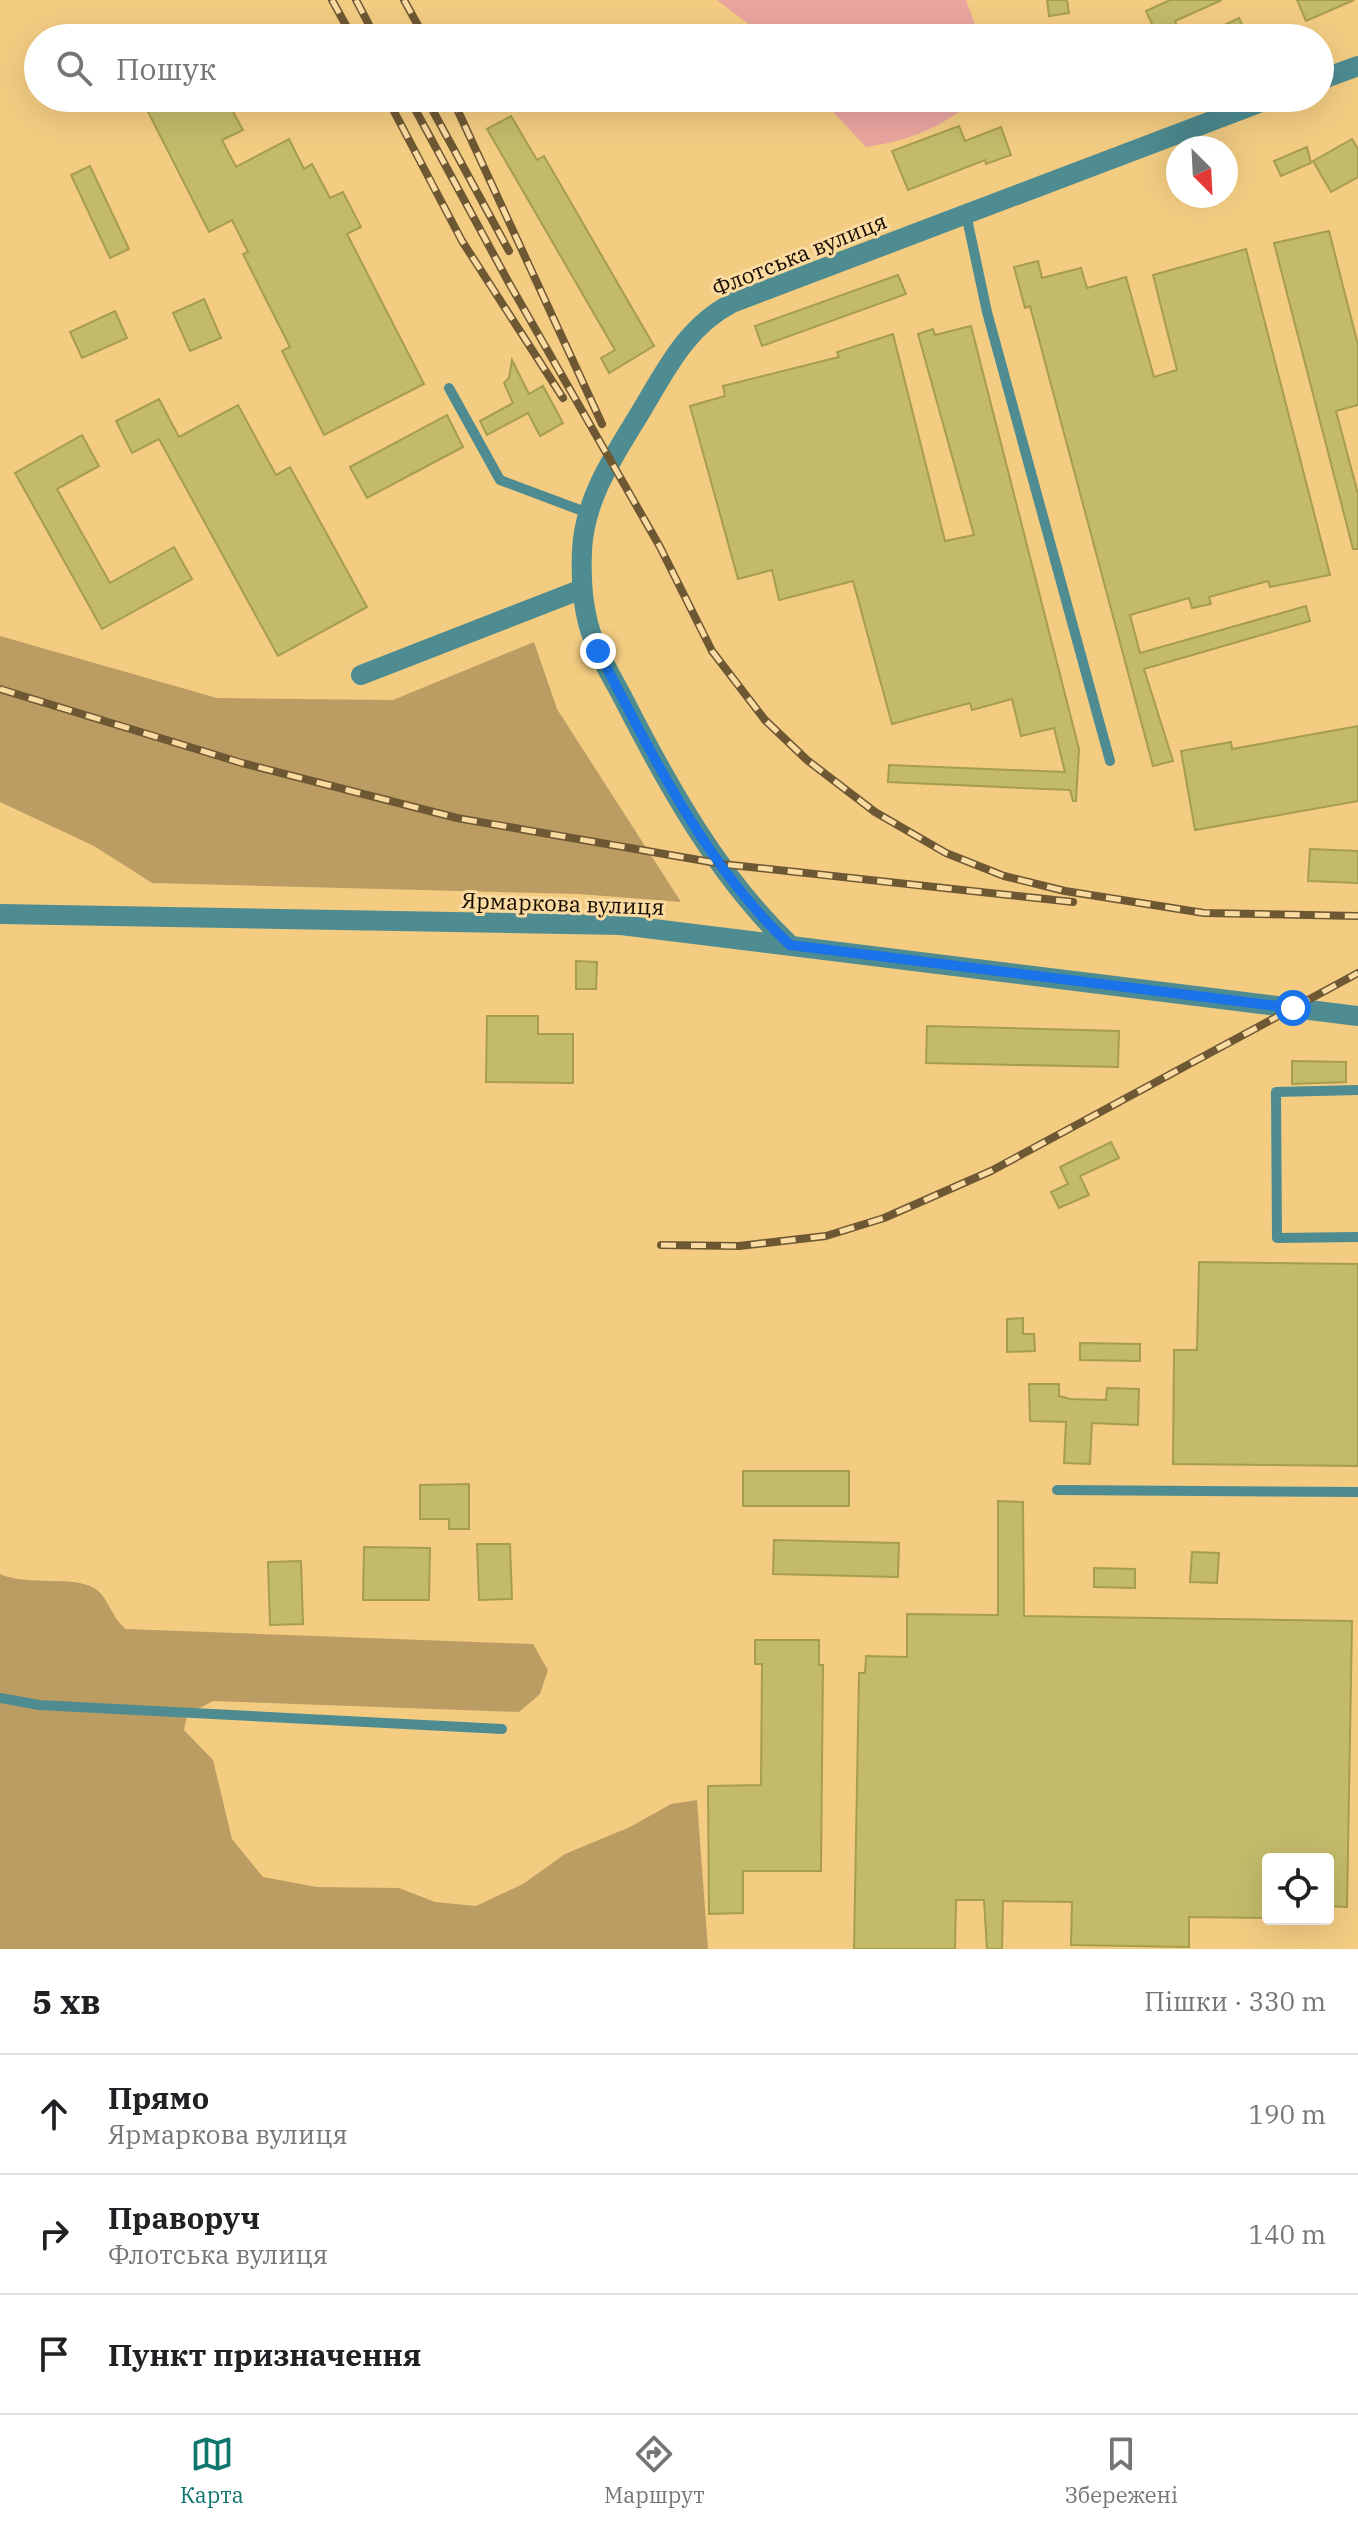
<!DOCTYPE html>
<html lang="uk">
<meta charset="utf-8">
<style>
body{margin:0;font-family:"IBM Plex Serif",serif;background:#f2f2f2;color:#202124}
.controls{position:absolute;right:24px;bottom:24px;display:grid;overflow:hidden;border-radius:8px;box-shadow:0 8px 32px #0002}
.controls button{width:72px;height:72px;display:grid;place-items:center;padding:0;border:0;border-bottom:2px solid #e0e0e0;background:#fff;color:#202124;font:40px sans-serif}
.compass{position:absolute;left:1166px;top:136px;width:72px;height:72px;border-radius:50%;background:#fff;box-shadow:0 8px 32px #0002;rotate:156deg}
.stop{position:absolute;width:24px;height:24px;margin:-18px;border:6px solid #1a73e8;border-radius:50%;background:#fff}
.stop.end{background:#1a73e8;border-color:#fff;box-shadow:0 2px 8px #0008}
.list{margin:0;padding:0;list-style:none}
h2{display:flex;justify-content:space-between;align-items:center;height:104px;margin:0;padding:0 32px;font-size:34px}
h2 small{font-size:26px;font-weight:400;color:#757577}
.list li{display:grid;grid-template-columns:52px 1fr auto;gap:24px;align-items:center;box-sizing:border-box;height:120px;padding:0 32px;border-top:2px solid #e0e0e0}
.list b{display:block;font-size:30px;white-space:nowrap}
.list p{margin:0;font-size:26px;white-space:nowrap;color:#757577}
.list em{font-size:26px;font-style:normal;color:#757577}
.icon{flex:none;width:44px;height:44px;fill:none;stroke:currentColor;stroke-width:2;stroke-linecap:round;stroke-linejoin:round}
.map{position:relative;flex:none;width:1358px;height:1949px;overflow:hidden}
.search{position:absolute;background:#fff;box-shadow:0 8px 32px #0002;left:24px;right:24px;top:24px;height:88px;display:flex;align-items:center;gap:20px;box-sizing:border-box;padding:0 28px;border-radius:44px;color:#757577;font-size:30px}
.sheet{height:464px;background:#fff}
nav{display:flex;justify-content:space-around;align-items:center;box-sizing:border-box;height:112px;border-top:2px solid #e0e0e0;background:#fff;font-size:22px;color:#757577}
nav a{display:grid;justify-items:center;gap:4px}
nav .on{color:#0f766e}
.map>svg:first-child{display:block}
.forest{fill:#bb9d63}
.water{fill:#eaa5a0}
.building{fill:#c3ba6a;stroke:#a69d4d;stroke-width:2}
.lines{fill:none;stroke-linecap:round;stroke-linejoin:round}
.service{stroke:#4e8c91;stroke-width:10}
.minor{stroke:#4e8c91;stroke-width:20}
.tertiary{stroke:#4e8c91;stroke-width:20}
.rail-casing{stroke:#6e5834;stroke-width:8}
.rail{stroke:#fadba1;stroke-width:5;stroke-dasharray:15;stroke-linecap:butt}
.route{stroke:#1a73e8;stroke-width:10}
.labels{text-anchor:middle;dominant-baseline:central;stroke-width:6;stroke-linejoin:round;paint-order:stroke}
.street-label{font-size:22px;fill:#160b00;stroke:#fadba1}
</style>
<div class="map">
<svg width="1358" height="1949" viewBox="0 0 1358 1949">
<rect width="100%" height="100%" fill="#f3cc82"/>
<path class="forest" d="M 0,636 L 217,698 L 393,700 L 534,642 L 557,709 L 681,902 L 579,894 L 152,883 L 94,846 L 0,802 Z
M 0,1574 C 30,1587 76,1574 97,1590 C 109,1600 112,1618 126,1629 L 533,1644 L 548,1670 L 540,1694 L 519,1712 L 213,1701 L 187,1715 L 184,1730 L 213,1760 L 232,1839 L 263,1877 L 317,1887 L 399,1888 L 435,1902 L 476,1906 L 523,1884 L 565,1854 L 630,1827 L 671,1804 L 697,1800 L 708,1949 L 0,1949 Z"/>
<path class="water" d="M 717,0 L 966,0 L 980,38 L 767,38 Z
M 820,98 L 976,98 C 944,127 908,141 866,147 Z"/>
<path class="building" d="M 1047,0 L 1067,0 L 1069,13 L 1049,16 Z
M 1170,0 L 1222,0 L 1175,21 L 1178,28 L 1158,37 L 1146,11 Z
M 1297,0 L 1354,0 L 1306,21 Z
M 1239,18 L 1248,38 L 1227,38 L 1222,26 Z
M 141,98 L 257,98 L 232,110 L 243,130 L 222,140 L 236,167 L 289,139 L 304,169 L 312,164 L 330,198 L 343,192 L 361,227 L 347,234 L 424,384 L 324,435 L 282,351 L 290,347 L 243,254 L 248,252 L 232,220 L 209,232 Z
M 511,116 L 537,160 L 544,156 L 654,346 L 609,373 L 601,358 L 615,350 L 487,129 Z
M 959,126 L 965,141 L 1001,127 L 1011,155 L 986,164 L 985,160 L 908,190 L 892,151 Z
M 1352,139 L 1358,149 L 1358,177 L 1331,192 L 1313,161 Z
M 1307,147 L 1311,163 L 1281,176 L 1274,161 Z
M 90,166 L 129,249 L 110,258 L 71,175 Z
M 1329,231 L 1358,345 L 1358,405 L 1336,411 L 1358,494 L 1358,549 L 1353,549 L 1274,243 Z
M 1246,249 L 1330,575 L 1270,587 L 1268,581 L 1209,597 L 1211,604 L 1192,608 L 1189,598 L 1130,615 L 1140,653 L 1306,606 L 1310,621 L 1144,669 L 1173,761 L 1153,766 L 1030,306 L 1025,308 L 1014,267 L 1038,261 L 1042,278 L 1081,268 L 1087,288 L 1126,277 L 1154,377 L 1177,370 L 1153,275 Z
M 898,275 L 906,294 L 762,346 L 755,326 Z
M 204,299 L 221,338 L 190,351 L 173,313 Z
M 115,311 L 127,338 L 82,358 L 70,332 Z
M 971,326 L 1079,749 L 1076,801 L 1073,801 L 1070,790 L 888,782 L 889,765 L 1065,772 L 1054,728 L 1021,736 L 1012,699 L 972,710 L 970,703 L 892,724 L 853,581 L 779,600 L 772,570 L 738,579 L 690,406 L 725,396 L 723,386 L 839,357 L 837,352 L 893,334 L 945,541 L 974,535 L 918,334 L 933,329 L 935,335 Z
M 512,360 L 529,394 L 543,386 L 563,423 L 540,436 L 528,413 L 487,435 L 480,421 L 513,403 L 504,383 L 509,378 Z
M 159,399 L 179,437 L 238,405 L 276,475 L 290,467 L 367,607 L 278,656 L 159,439 L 132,453 L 116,421 Z
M 447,415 L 463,447 L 367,498 L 350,467 Z
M 82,435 L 99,466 L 57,489 L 110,583 L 174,547 L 192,579 L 102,629 L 15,473 Z
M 1358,726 L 1358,801 L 1195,830 L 1181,751 L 1231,742 L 1232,749 Z
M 1310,849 L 1358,851 L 1358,883 L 1308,881 Z
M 576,961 L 597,962 L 596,989 L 576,989 Z
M 487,1016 L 538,1016 L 538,1034 L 573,1034 L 573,1083 L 486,1082 Z
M 927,1026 L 1119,1031 L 1118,1067 L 926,1063 Z
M 1292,1061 L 1346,1062 L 1346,1082 L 1292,1084 Z
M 1111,1142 L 1119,1158 L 1080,1176 L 1089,1195 L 1059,1208 L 1051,1192 L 1068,1184 L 1060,1167 Z
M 1199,1262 L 1358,1264 L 1358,1466 L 1173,1464 L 1174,1350 L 1197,1350 Z
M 1023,1318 L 1023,1334 L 1034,1334 L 1035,1351 L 1007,1352 L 1007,1319 Z
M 1080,1343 L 1140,1344 L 1140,1361 L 1080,1360 Z
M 1029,1384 L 1059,1384 L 1059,1396 L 1070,1399 L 1106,1400 L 1107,1388 L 1139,1389 L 1138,1425 L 1092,1423 L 1090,1464 L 1064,1463 L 1066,1422 L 1030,1421 Z
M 743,1471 L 849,1471 L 849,1506 L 743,1506 Z
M 469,1484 L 469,1529 L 449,1529 L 449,1519 L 420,1519 L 420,1485 Z
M 998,1501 L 1023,1502 L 1024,1616 L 1352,1621 L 1347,1907 L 1328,1906 L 1328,1859 L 1268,1859 L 1267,1918 L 1189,1917 L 1189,1947 L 1071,1945 L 1072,1902 L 1003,1901 L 1002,1949 L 987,1949 L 984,1900 L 956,1900 L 955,1949 L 854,1949 L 859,1673 L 865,1673 L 866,1656 L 907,1657 L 907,1614 L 998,1615 Z
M 774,1540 L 899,1543 L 898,1577 L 773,1574 Z
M 477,1544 L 510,1544 L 512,1599 L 479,1600 Z
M 364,1547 L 430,1548 L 429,1600 L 363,1600 Z
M 1192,1552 L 1219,1553 L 1217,1583 L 1190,1582 Z
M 301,1561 L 303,1624 L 270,1625 L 268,1562 Z
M 1094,1568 L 1135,1569 L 1135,1588 L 1094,1587 Z
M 755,1640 L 819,1640 L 819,1665 L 823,1665 L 821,1871 L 743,1871 L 743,1913 L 709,1914 L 708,1786 L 761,1785 L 762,1664 L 755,1664 Z"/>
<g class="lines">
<path class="service" d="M 966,214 L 987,312 L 1110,761
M 449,388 L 500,480 L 588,513
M 1358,1090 L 1276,1092 L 1277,1238 L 1358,1237
M 1057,1490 L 1358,1492
M 0,1698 L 39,1705 L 502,1729"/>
<path class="minor" d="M 1320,80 L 1358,66
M 361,675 L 582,589
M 790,945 C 719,878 668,786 624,700 C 611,675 595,650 588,623 C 582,600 581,575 582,551 C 584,499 614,456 640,413 C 666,370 686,327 732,303 L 1272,98"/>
<path class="tertiary" d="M 0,914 L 621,925 L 1358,1016"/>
<defs>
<path id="rail" d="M 332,0 L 353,38
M 356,0 L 376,38
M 404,0 L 425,38
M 387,98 L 462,241 L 563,398
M 409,98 L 509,283 L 660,547 L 712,651 L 765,720 L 807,760 L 875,812 L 946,853 L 1004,876 L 1065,891 L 1204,913 L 1358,916
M 426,98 L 509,251
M 452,98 L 602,424
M 0,689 L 242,763 L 457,818 L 722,864 L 1073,902
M 661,1245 L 739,1246 L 826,1236 L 884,1218 L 991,1171 L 1358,973"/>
</defs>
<use href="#rail" class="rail-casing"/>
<use href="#rail" class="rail"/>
</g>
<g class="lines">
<path class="route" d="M 598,651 C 651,752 705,866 790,945 L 1293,1008"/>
</g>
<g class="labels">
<g class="street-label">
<text transform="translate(799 254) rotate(-22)">Флотська вулиця</text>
<text transform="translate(563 903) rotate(2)">Ярмаркова вулиця</text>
</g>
</g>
</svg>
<div class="controls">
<button><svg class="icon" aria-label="locate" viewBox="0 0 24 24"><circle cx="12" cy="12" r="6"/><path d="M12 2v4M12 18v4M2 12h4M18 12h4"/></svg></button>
</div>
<svg class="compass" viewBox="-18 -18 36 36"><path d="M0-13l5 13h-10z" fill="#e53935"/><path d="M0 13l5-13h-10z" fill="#757577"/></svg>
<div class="stop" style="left:1293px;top:1008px"></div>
<div class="stop end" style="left:598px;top:651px"></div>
<div class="search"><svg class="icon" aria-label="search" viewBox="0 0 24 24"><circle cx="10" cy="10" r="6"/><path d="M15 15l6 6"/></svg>Пошук</div>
</div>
<section class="sheet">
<h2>5 хв<small>Пішки · 330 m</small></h2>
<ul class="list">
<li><svg class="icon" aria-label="ahead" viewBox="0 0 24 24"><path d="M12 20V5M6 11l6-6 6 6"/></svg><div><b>Прямо</b><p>Ярмаркова вулиця</p></div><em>190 m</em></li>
<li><svg class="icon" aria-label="right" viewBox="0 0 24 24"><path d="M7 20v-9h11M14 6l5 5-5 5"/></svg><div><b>Праворуч</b><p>Флотська вулиця</p></div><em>140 m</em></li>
<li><svg class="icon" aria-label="arrive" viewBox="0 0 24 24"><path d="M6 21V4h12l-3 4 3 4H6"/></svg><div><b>Пункт призначення</b></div></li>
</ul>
</section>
<nav>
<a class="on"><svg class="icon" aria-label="map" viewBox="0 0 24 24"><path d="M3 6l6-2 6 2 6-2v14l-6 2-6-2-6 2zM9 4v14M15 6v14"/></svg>Карта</a>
<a><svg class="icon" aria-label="directions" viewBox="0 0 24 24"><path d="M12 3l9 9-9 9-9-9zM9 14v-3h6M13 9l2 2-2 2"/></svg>Маршрут</a>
<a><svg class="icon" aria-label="saved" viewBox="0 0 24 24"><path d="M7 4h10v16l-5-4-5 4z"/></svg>Збережені</a>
</nav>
